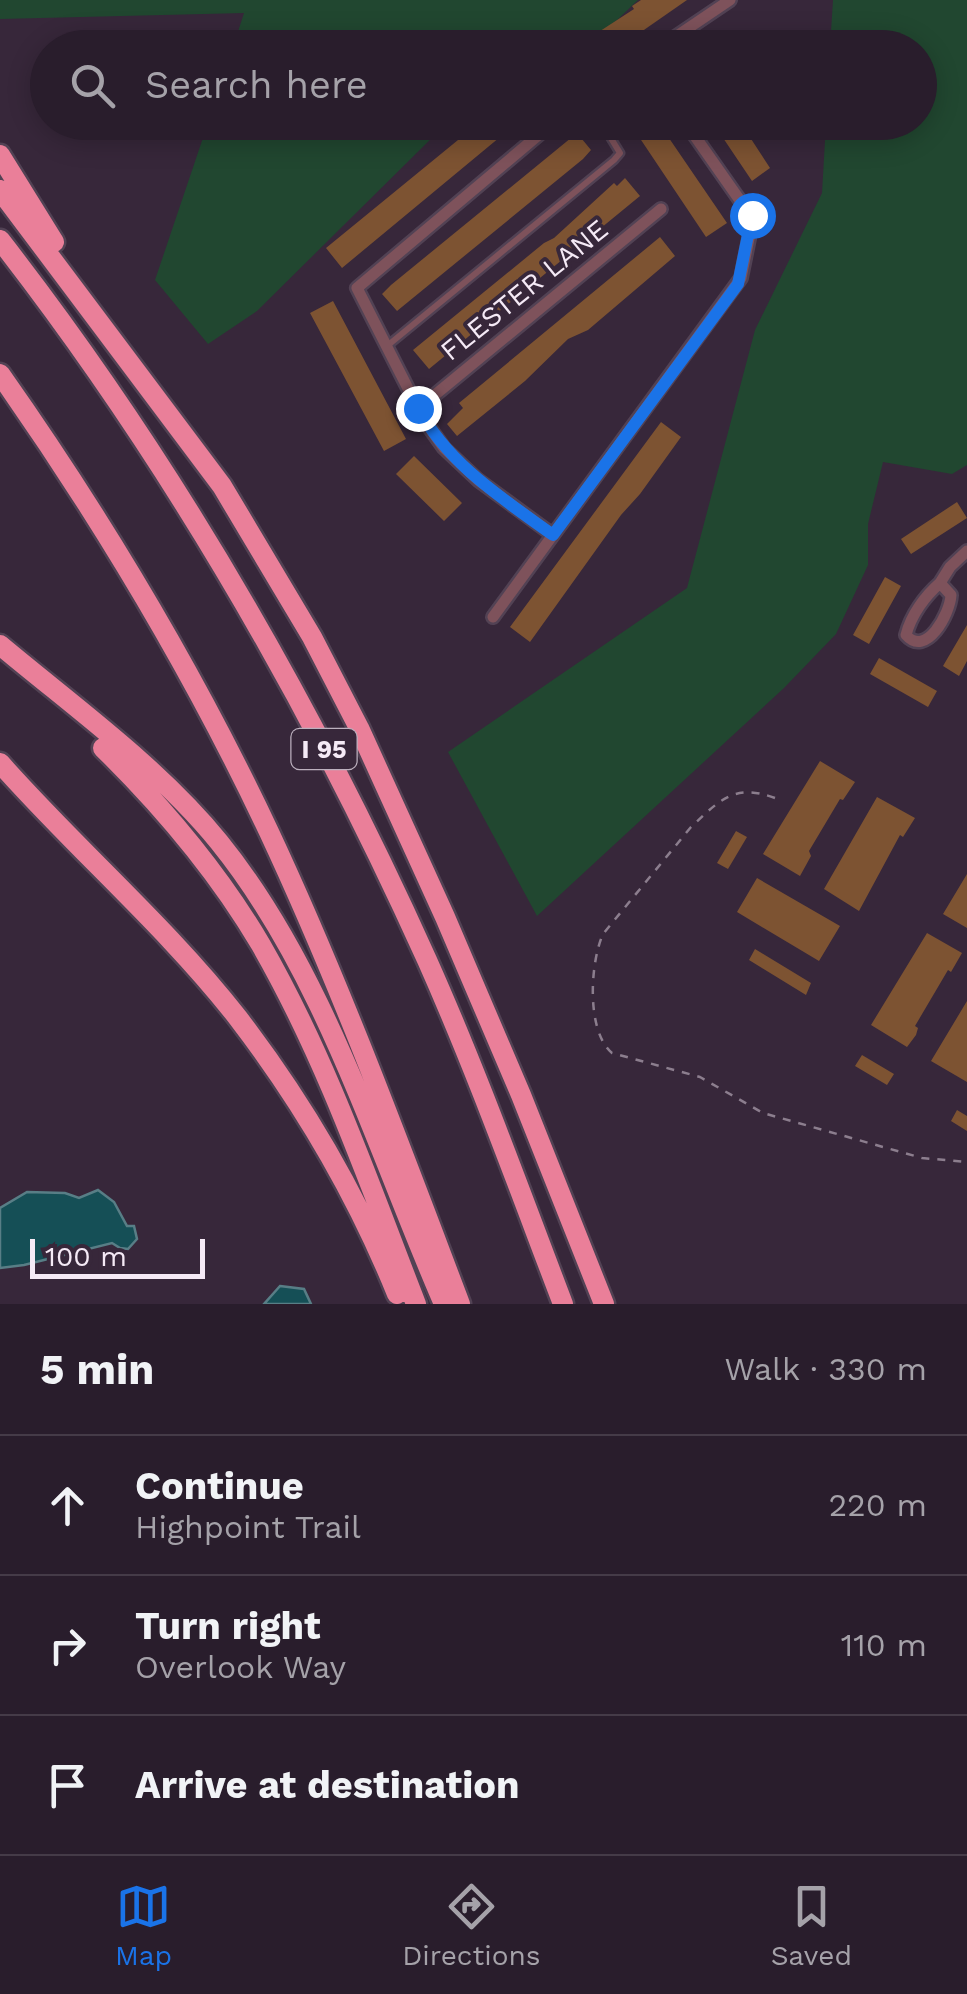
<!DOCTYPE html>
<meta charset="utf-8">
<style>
body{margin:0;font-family:"Work Sans",sans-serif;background:#312634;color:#f1f3f6}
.scale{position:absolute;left:30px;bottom:25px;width:175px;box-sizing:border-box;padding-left:10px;border:5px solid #f5eaf6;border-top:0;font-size:28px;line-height:35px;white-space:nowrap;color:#f5eaf6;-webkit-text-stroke:8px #37273a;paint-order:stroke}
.stop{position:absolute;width:30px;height:30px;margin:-22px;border:8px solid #1a73e8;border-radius:50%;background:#fff}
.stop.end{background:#1a73e8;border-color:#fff;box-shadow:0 2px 10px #0008}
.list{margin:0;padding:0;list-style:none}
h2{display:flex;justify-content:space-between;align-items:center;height:130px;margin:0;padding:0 40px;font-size:42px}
h2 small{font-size:32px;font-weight:400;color:#a5a2a9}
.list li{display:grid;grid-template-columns:65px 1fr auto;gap:30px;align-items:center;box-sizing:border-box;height:140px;padding:0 40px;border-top:2px solid #453b48}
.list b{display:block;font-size:38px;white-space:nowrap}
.list p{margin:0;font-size:32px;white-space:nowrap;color:#a5a2a9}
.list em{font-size:32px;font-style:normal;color:#a5a2a9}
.icon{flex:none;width:55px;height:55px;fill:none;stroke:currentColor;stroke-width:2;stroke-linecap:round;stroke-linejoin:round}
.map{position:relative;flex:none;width:967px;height:1304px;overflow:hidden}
.search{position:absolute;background:#291d2c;box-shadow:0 5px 25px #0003;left:30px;right:30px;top:30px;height:110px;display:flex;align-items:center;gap:25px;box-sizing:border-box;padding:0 35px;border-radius:55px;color:#a5a2a9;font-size:38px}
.sheet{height:550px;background:#291d2c}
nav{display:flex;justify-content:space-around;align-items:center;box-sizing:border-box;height:140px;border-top:2px solid #453b48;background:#291d2c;font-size:28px;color:#a5a2a9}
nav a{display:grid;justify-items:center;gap:5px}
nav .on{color:#1a73e8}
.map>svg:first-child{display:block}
.green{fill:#214730}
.water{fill:#154f56;stroke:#587e86;stroke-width:2.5}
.building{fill:#7d5332}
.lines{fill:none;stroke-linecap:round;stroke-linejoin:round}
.service-casing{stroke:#524254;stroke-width:11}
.minor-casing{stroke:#524254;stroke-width:16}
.motorway-casing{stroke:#524254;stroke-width:25}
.path{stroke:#8c7e8e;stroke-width:2.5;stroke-dasharray:8 8;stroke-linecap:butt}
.service{stroke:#7e525b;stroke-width:6}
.minor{stroke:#7e525b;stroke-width:11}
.motorway{stroke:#ea7f99;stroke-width:20}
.route{stroke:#1a73e8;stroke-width:12}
.labels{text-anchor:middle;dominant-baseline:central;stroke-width:8;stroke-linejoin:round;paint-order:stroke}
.shield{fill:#37273a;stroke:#bcb0be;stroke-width:2.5}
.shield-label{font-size:25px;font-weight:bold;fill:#f5eaf6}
.street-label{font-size:28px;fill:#f5eaf6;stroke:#37273a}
</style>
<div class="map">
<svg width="967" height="1304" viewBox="0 0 967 1304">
<rect width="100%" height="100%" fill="#37273a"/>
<path class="green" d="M 0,0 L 638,0 L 616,21 L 579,48 L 233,47 L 244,13 L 0,19 Z
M 833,0 L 967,0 L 967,465 L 952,474 L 883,462 L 868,524 L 868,565 L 836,634 L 784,688 L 537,916 L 448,752 L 687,588 L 755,330 L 822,193 L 826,123 L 920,122 L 920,48 L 830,47 Z
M 208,123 L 208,122 L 447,123 L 257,311 L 208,344 L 155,280 Z"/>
<path class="water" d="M 98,1190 L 114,1202 L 127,1226 L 134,1226 L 137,1239 L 128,1249 L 120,1248 L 112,1243 L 24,1265 L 0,1268 L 0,1208 L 27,1192 L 65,1193 L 79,1198 Z
M 280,1286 L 304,1289 L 311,1304 L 264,1304 Z"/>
<path class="building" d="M 641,0 L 687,0 L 618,48 L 574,48 L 634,9 L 632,6 Z
M 480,122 L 518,122 L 342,268 L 326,248 Z
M 629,122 L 658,122 L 727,223 L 706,237 Z
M 720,122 L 740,122 L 770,168 L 752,181 L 715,126 Z
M 577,133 L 591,150 L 583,159 L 397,311 L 382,294 L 391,285 Z
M 625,178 L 640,196 L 429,369 L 413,350 L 544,243 L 554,238 L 614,183 L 617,186 Z
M 660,237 L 675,256 L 588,330 L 568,339 L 525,381 L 457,436 L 447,424 L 463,408 L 459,403 Z
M 333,301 L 406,439 L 384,451 L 310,313 Z
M 661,422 L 681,437 L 640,494 L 621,515 L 530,642 L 510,627 Z
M 414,456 L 462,503 L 444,521 L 396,474 Z
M 957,502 L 967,518 L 911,554 L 901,539 Z
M 885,577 L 901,586 L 869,644 L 853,635 Z
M 967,625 L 967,661 L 959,676 L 943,666 Z
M 879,658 L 937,691 L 928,707 L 870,674 Z
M 820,761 L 855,782 L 843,800 L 840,799 L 809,851 L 811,856 L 800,876 L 763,854 Z
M 877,797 L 915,818 L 903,837 L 900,835 L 859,911 L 824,889 Z
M 736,831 L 747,837 L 728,869 L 717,863 Z
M 967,874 L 967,928 L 943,914 Z
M 757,878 L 840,926 L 819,961 L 737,912 Z
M 927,933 L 962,953 L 951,972 L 948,970 L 915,1026 L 918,1028 L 916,1035 L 907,1047 L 871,1025 Z
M 755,949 L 811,983 L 806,995 L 749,960 Z
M 967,1001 L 967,1082 L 931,1061 Z
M 862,1055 L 894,1074 L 887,1085 L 855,1066 Z
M 957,1110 L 967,1116 L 967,1131 L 951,1121 Z"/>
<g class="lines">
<defs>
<path id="service" d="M 387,346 L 614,160 L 620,153 L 601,122"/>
<path id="minor" d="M 659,48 L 730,0
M 419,408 L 661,209
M 553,535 L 478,480 L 444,448 L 424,420 L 357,288 L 554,122
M 940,583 L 951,595 C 950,614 926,658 906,635 C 911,615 925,596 940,583 Z
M 940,583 L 950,567 L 967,551
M 493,617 L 741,278 L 753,219 L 685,122"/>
<path id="motorway" d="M 0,155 L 54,242
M 0,190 L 222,486 L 312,637 L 359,728 L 445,917 L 521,1095 L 604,1304
M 0,240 C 172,461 312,705 427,960 C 477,1072 519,1189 563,1304
M 0,374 C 102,519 194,673 269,832 C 341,986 400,1146 460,1304
M 0,645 C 74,707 158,767 219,842 C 325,973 377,1151 444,1304
M 103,748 C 163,807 218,872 261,945 C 326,1058 369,1183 416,1304
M 0,763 C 77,850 167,927 238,1018 C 303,1103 357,1195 397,1294"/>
</defs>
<use href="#service" class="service-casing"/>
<use href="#minor" class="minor-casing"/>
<use href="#motorway" class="motorway-casing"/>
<path class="path" d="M 775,798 C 734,783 720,800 691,827 L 603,934 C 590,963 586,1031 612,1053 L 700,1077 L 763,1113 L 922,1158 L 967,1162"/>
<use href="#service" class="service"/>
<use href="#minor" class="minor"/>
<use href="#motorway" class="motorway"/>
</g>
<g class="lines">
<path class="route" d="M 418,408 C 449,465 502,498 553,535 L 738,284 L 752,215"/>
</g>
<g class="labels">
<rect class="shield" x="291.5" y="729" width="65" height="40" rx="8"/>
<g class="shield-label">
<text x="324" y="749">I 95</text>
</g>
<g class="street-label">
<text transform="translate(524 290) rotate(-39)">FLESTER LANE</text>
</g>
</g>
</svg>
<div class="scale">100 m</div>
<div class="stop" style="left:752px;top:215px"></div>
<div class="stop end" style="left:418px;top:408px"></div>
<div class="search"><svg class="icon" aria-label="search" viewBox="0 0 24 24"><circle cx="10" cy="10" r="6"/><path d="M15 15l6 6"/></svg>Search here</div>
</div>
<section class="sheet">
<h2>5 min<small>Walk · 330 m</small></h2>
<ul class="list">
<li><svg class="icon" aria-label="ahead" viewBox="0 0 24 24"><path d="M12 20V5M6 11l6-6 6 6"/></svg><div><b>Continue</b><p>Highpoint Trail</p></div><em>220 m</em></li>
<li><svg class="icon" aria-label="right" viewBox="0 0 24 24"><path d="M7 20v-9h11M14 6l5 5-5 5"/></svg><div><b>Turn right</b><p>Overlook Way</p></div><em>110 m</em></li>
<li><svg class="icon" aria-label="arrive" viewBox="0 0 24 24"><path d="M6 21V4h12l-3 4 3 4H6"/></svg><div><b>Arrive at destination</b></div></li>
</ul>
</section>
<nav>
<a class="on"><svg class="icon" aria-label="map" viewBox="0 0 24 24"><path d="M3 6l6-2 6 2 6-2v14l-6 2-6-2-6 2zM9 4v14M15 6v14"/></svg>Map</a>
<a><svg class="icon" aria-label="directions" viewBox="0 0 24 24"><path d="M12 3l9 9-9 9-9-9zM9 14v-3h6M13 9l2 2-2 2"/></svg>Directions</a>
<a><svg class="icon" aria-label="saved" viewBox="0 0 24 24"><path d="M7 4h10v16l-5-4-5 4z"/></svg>Saved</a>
</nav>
